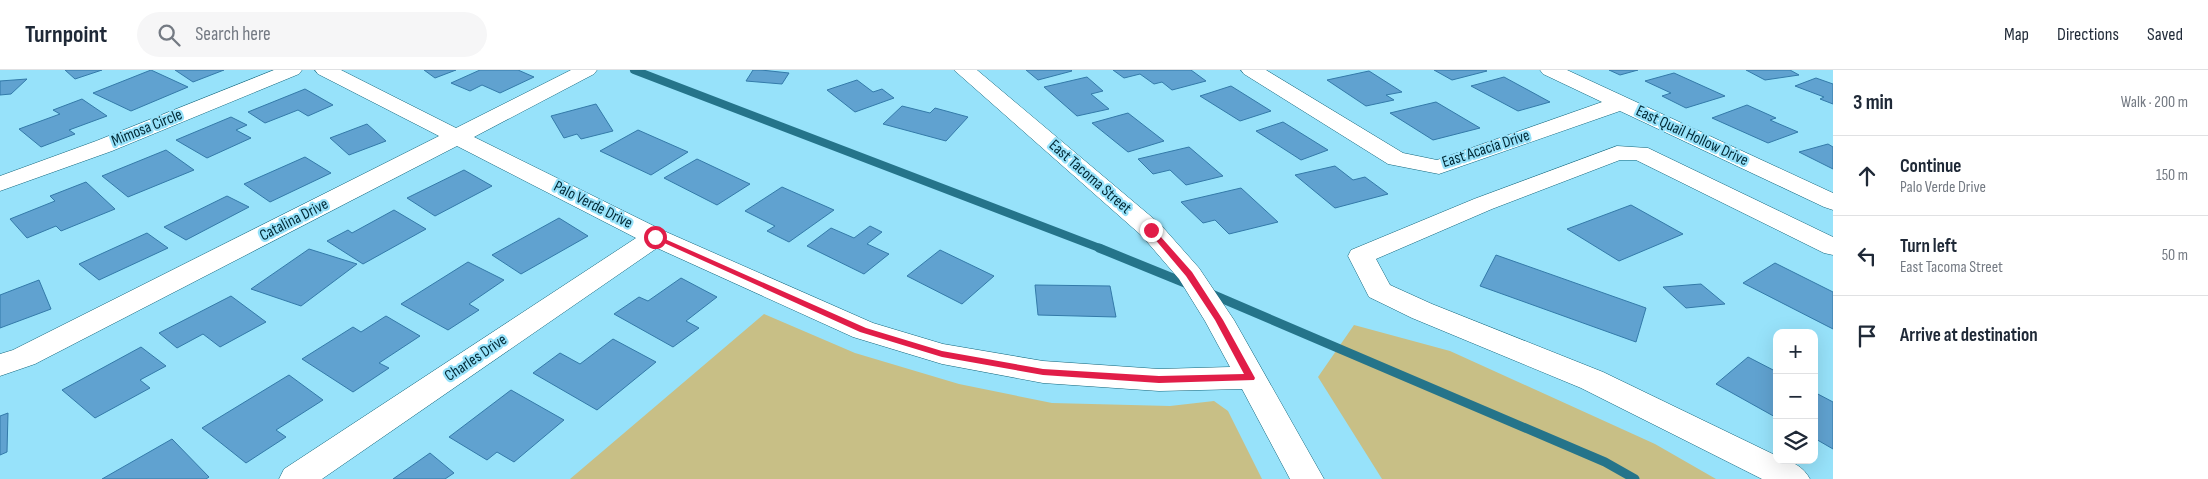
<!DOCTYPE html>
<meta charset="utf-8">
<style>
body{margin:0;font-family:"Sofia Sans Condensed",sans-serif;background:#f6f6f7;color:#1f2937}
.controls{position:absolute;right:15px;bottom:15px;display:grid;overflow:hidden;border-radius:10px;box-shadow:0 5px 20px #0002}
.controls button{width:45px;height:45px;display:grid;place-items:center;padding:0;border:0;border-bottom:1px solid #e0e1e3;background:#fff;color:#1f2937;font:25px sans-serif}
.stop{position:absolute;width:15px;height:15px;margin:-11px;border:4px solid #e11d48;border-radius:50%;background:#fff}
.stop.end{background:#e11d48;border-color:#fff;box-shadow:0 1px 5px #0008}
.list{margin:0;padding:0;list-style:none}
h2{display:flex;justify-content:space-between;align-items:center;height:65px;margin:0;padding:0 20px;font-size:21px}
h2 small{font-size:16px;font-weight:400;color:#747a83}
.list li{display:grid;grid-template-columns:32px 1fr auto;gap:15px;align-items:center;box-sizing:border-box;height:80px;padding:0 20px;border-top:1px solid #e0e1e3}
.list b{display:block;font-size:19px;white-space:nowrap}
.list p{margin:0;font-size:16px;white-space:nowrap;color:#747a83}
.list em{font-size:16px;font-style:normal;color:#747a83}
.icon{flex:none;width:28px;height:28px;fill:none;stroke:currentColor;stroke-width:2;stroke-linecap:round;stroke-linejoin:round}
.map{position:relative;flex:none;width:1833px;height:409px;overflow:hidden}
header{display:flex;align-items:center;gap:30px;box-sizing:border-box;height:70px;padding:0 25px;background:#fff;border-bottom:1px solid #e0e1e3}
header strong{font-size:24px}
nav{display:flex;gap:28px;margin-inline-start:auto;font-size:18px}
.search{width:350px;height:45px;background:#f6f6f7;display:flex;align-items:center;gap:12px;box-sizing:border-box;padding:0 18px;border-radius:28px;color:#747a83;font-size:19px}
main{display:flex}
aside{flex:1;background:#fff}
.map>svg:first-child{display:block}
.green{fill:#c8bf86}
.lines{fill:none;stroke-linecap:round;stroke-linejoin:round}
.stream-far1{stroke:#25748a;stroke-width:8}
.stream{stroke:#25748a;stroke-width:9}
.building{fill:#60a2d0;stroke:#337aa9}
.street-casing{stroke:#11657b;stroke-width:1}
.street{fill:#fff;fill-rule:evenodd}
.route{fill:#e11d48}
.labels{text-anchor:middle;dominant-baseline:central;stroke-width:4.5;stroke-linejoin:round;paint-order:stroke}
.street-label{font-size:16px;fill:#002935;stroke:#97e2fa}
</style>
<header>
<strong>Turnpoint</strong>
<div class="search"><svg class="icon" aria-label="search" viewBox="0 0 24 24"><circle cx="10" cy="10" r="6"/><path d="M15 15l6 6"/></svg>Search here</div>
<nav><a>Map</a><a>Directions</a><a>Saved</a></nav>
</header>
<main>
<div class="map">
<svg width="1833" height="409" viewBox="0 0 1833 409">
<rect width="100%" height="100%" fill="#97e2fa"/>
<path class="green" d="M 764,244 L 855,283 L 959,314 L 1052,333 L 1170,336 L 1214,331 L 1228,341 L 1262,409 L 570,409 Z
M 1354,255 L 1450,281 L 1655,374 L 1716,409 L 1382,409 L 1318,307 Z"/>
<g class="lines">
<path class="stream-far1" d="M 634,0 L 1102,179"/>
<path class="stream" d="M 1099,178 L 1190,215
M 1209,223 L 1605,392 L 1635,409"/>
</g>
<path class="building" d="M 65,0 L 102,0 L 75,9 Z
M 151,0 L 188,17 L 131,41 L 93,23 Z
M 175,0 L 224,0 L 193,12 Z
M 424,0 L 456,0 L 435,8 Z
M 480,0 L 518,0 L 534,7 L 500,23 L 482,15 L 470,21 L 451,13 Z
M 753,0 L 761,0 L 789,3 L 782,14 L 746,11 Z
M 1026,0 L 1071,0 L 1072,1 L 1038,10 Z
M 1113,0 L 1191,0 L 1206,11 L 1172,20 L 1162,12 L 1154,14 L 1140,4 L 1124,8 Z
M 1434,0 L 1485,0 L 1487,1 L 1452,10 Z
M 1609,0 L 1638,0 L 1620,5 Z
M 1746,0 L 1790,0 L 1799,5 L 1765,10 Z
M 1369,1 L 1402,22 L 1386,25 L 1394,30 L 1366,36 L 1327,10 Z
M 1674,3 L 1725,26 L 1686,38 L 1662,26 L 1671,23 L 1645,11 Z
M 1087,7 L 1103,21 L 1091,24 L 1109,39 L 1077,46 L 1044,17 Z
M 1504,7 L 1550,32 L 1518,41 L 1471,16 Z
M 1816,8 L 1833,14 L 1833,34 L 1820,29 L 1824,27 L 1795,16 Z
M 27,9 L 11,24 L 0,25 L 0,11 Z
M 857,10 L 873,22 L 882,19 L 894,28 L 855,42 L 827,20 Z
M 1231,16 L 1271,41 L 1240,51 L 1200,26 Z
M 305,19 L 333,35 L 308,46 L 298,40 L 265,53 L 248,42 Z
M 82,29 L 107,46 L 69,60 L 75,64 L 41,77 L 19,59 L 60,44 L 53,40 Z
M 1436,32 L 1480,58 L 1433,70 L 1390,43 Z
M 596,34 L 613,61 L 581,69 L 577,64 L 564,68 L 551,46 Z
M 1747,35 L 1776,48 L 1770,50 L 1798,62 L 1768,73 L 1712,48 Z
M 902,36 L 930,43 L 935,38 L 968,47 L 946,71 L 883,54 Z
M 1128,43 L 1164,71 L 1128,82 L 1092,53 Z
M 231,47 L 247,55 L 236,60 L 251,68 L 207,88 L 176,70 Z
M 1283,52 L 1328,80 L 1301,90 L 1256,61 Z
M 367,54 L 386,71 L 349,85 L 330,68 Z
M 638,60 L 688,82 L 651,105 L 600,81 Z
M 1828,74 L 1833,77 L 1833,99 L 1799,82 Z
M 1189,77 L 1223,106 L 1186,115 L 1170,100 L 1153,104 L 1138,89 Z
M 166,80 L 194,100 L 128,127 L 102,106 Z
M 305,87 L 331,103 L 270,132 L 244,114 Z
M 697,89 L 750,114 L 717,135 L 664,108 Z
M 1335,96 L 1353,110 L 1365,107 L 1388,124 L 1335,138 L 1295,105 Z
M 464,100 L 492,116 L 435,146 L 407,128 Z
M 86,112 L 115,139 L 61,161 L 56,156 L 27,168 L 10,149 L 55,131 L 50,126 Z
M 782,117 L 834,140 L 789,172 L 767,161 L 775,156 L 745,141 Z
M 1241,118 L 1278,152 L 1229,164 L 1215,150 L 1203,153 L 1181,132 Z
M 227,126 L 249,137 L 186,170 L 164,157 Z
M 1631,135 L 1683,164 L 1619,191 L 1567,159 Z
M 394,140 L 426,159 L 363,194 L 327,171 L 348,160 L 352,163 Z
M 559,148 L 588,166 L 521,204 L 492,185 Z
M 870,156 L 882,162 L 867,174 L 889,184 L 864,204 L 807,176 L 831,158 L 854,168 Z
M 147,163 L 168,178 L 99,210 L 79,194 Z
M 309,179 L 357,194 L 301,236 L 251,219 Z
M 940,180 L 994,206 L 962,234 L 907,206 Z
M 1496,185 L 1646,238 L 1636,272 L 1480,216 Z
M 468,192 L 504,210 L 469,234 L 479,240 L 448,260 L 401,234 Z
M 1775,193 L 1833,222 L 1833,259 L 1743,213 Z
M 681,208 L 717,227 L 686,251 L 699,258 L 673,277 L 614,244 L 639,227 L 648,231 Z
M 39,210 L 51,239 L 0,258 L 0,225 Z
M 1701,214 L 1725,234 L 1686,238 L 1663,217 Z
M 1035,215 L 1110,216 L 1116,247 L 1038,245 Z
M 231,226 L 266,252 L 220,277 L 203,264 L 177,278 L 159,263 Z
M 386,246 L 420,266 L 379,293 L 389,298 L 353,322 L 302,289 L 353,257 L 361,262 Z
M 613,269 L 656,292 L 597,340 L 533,303 L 560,283 L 580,294 Z
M 141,277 L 166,296 L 140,310 L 150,318 L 95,348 L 62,320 Z
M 1748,287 L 1777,302 L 1777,348 L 1716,314 Z
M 289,305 L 323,330 L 276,360 L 286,367 L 246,393 L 202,358 Z
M 511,320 L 564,350 L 514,392 L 497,382 L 487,390 L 449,367 Z
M 1814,322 L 1833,332 L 1833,379 L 1814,368 Z
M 8,343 L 7,382 L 0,385 L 0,346 Z
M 172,369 L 209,407 L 206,409 L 102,409 Z
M 430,383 L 454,403 L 445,409 L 393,409 Z"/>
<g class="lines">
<defs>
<path id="street" d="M 274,0 L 302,0 L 299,4 L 112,81 L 0,121 L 0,106 L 96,71 Z
M 315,0 L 341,0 L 456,58 L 571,0 L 597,0 L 594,4 L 474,67 L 664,161 L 873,253 L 943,274 L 1043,291 L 1159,299 L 1230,297 L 1205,251 L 1179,209 L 1142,166 L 954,0 L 977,0 L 1160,154 L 1199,198 L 1234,250 L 1324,409 L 1290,409 L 1242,319 L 1159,321 L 1043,313 L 942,294 L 853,267 L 657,178 L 322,409 L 279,409 L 284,399 L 636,168 L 457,76 L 35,294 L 0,306 L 0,284 L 13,280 L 439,66 L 318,4 Z
M 1241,0 L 1266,0 L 1403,83 L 1437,90 L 1602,32 L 1543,4 L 1540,0 L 1567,0 L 1833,123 L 1833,140 L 1824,137 L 1620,41 L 1439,104 L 1388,94 L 1244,4 Z
M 1617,76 L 1648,78 L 1833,167 L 1833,185 L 1824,183 L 1636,90 L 1620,90 L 1492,139 L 1376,189 L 1390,215 L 1432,234 L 1603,302 L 1777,386 L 1777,390 C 1791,390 1803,396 1810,409 L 1762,409 L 1581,318 L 1412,248 L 1369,227 L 1348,186 L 1351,180 L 1474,129 Z"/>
</defs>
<use href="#street" class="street-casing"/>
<use href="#street" class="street"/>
</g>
<path class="route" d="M 1148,158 L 1153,158 L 1192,202 L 1223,250 L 1255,308 L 1254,310 L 1159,313 L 1043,305 L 942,287 L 860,262 L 651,167 L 658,166 L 866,258 L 942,281 L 1043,299 L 1159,306 L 1244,304 L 1215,250 L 1186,206 L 1148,161 Z"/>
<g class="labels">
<g class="street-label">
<text transform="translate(147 58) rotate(-22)">Mimosa Circle</text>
<text transform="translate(1692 66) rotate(25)">East Quail Hollow Drive</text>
<text transform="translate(1486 79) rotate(-18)">East Acacia Drive</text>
<text transform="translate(1090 107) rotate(41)">East Tacoma Street</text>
<text transform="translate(593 135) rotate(27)">Palo Verde Drive</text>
<text transform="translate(294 150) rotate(-27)">Catalina Drive</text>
<text transform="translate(476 288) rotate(-34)">Charles Drive</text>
</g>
</g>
</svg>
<div class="controls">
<button>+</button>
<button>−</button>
<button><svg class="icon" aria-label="layers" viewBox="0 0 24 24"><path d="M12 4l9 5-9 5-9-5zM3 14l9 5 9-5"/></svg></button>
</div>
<div class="stop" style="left:655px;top:167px"></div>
<div class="stop end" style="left:1151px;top:160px"></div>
</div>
<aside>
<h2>3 min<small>Walk · 200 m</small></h2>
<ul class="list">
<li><svg class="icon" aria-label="ahead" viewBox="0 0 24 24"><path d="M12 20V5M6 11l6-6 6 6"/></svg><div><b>Continue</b><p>Palo Verde Drive</p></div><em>150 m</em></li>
<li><svg class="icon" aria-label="left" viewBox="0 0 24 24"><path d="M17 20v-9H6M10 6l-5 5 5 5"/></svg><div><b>Turn left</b><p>East Tacoma Street</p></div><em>50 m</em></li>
<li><svg class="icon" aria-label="arrive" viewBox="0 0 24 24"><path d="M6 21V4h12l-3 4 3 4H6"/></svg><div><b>Arrive at destination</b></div></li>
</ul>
</aside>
</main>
